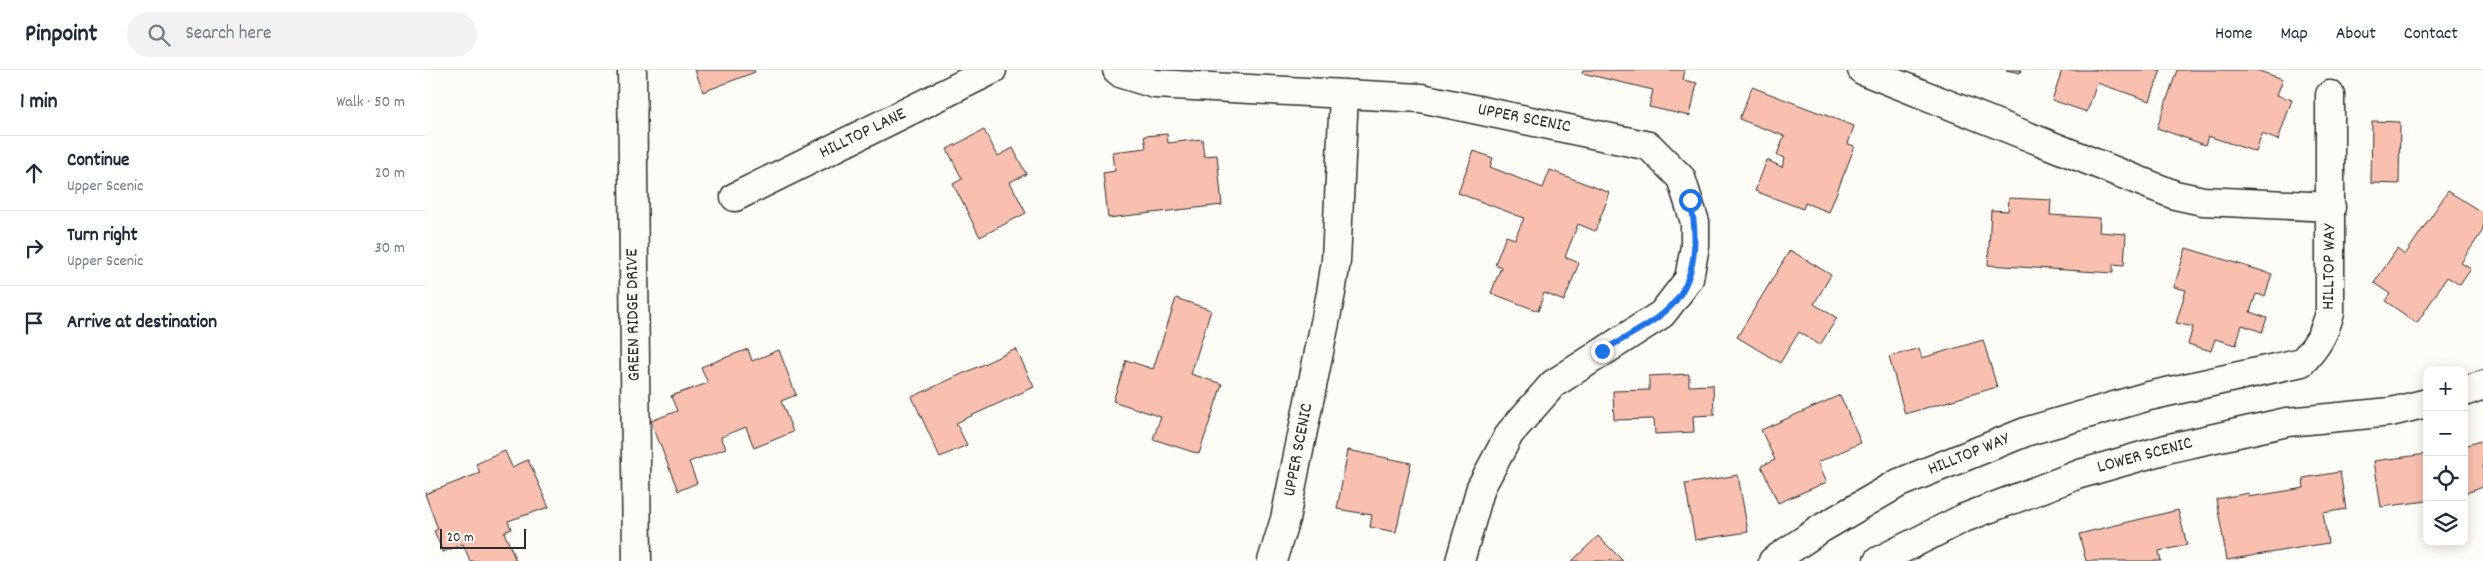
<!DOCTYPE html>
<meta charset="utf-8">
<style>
body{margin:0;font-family:Dekko,sans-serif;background:#f2f2f3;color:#1f2937}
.controls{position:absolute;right:15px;bottom:15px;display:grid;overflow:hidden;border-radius:10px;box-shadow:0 2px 12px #0003}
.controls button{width:45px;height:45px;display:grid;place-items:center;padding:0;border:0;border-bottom:1px solid #e0e1e3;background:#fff;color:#1f2937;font:25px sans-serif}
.scale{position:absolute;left:15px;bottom:12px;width:86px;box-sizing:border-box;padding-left:5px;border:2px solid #2b2b2b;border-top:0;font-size:14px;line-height:18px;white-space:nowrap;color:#2b2b2b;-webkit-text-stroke:4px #fdfcf7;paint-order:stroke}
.stop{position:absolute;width:15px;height:15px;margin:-11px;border:4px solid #1a73e8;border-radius:50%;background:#fff}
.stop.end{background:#1a73e8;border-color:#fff;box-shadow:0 1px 5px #0008}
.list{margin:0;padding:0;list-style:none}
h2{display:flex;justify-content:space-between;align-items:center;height:65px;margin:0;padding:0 20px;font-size:21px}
h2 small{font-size:16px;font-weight:400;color:#747a83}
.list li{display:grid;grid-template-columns:32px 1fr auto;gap:15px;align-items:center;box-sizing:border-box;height:75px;padding:0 20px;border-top:1px solid #e0e1e3}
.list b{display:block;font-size:19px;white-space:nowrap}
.list p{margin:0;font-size:16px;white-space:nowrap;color:#747a83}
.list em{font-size:16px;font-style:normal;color:#747a83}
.icon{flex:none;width:28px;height:28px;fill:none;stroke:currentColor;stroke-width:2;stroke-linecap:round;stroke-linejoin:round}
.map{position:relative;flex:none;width:2058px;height:491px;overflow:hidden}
header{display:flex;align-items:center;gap:30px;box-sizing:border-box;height:70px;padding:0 25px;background:#fff;border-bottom:1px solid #e0e1e3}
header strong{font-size:24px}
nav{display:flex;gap:28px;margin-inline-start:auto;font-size:18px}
.search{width:350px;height:45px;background:#f2f2f3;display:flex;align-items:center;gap:12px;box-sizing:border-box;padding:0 18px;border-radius:28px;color:#747a83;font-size:19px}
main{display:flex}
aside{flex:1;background:#fff}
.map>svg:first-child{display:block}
.building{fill:#f9c0af;stroke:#2b2b2b}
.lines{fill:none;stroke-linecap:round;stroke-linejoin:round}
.street-casing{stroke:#2b2b2b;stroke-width:31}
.street{stroke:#fdfcf7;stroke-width:28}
.route{stroke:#1a73e8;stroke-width:6}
.labels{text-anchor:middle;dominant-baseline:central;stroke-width:4.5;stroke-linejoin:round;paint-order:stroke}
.street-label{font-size:18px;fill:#2b2b2b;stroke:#fdfcf7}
</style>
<header>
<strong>Pinpoint</strong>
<div class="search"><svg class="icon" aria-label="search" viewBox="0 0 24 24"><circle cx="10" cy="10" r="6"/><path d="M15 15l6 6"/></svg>Search here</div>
<nav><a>Home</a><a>Map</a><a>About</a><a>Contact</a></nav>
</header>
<main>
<aside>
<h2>1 min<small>Walk · 50 m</small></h2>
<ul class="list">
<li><svg class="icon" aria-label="ahead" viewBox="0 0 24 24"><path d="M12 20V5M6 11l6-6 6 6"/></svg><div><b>Continue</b><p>Upper Scenic</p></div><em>20 m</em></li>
<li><svg class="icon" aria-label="right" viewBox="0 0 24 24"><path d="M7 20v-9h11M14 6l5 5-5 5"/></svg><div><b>Turn right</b><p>Upper Scenic</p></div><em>30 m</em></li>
<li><svg class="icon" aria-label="arrive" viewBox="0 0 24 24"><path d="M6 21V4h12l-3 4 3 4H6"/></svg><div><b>Arrive at destination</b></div></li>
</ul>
</aside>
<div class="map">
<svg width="2058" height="491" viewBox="0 0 2058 491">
<rect width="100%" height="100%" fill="#fdfcf7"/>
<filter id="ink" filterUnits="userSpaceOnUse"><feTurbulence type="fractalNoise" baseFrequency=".02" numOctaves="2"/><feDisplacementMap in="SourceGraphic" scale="10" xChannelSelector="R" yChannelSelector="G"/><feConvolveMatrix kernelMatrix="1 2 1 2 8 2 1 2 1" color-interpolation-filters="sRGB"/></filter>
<g filter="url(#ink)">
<path class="building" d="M 270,0 L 329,0 L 330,2 L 278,22 Z
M 1158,0 L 1260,0 L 1258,10 L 1272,13 L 1265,46 L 1224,37 L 1228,20 L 1157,3 Z
M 1581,0 L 1596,0 L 1595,3 Z
M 1637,0 L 1736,0 L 1725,31 L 1672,13 L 1662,42 L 1627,30 Z
M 1752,0 L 1831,0 L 1858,9 L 1852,25 L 1867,30 L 1853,70 L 1837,64 L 1831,82 L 1783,66 L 1780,75 L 1732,58 Z
M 1327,17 L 1429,56 L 1423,74 L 1430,76 L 1404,142 L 1380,133 L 1378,139 L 1330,121 L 1342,90 L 1357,97 L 1360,88 L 1352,85 L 1359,66 L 1314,49 Z
M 1947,51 L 1975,52 L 1974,114 L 1946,113 Z
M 559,60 L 573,86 L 588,78 L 601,104 L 585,112 L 601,143 L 555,167 L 528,114 L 537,109 L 522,79 Z
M 742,64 L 743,73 L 777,69 L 779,86 L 792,85 L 797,135 L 683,148 L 678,103 L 690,101 L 688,82 L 721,78 L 719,66 Z
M 1049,81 L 1068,88 L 1065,97 L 1118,118 L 1125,100 L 1185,123 L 1170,161 L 1153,154 L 1140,187 L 1154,193 L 1139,231 L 1119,223 L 1113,241 L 1066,223 L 1076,197 L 1070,194 L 1081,166 L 1090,169 L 1099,148 L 1033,123 Z
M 2023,121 L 2058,143 L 2058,160 L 2036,193 L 2046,199 L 2035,215 L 2022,207 L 1992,253 L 1960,231 L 1965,224 L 1949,213 L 1972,179 L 1980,185 Z
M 1584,128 L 1626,130 L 1625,145 L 1675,148 L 1674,162 L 1701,164 L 1699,195 L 1688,194 L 1688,203 L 1563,195 L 1566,140 L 1583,141 Z
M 1761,178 L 1847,204 L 1840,226 L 1831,224 L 1825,242 L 1842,248 L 1837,262 L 1817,255 L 1811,275 L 1790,269 L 1786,281 L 1763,274 L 1768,257 L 1751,253 L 1761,220 L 1749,217 Z
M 1365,180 L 1406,205 L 1389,234 L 1412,248 L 1395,275 L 1374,262 L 1355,293 L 1312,267 Z
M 751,228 L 786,240 L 766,304 L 797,314 L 774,384 L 728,369 L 736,347 L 688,331 L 701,290 L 728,299 Z
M 1558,270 L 1572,317 L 1480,344 L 1464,287 L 1494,278 L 1497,288 Z
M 323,279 L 327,291 L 354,280 L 371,325 L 356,331 L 368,362 L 329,378 L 321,357 L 296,367 L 301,378 L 264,392 L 272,413 L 253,421 L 226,351 L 252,341 L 246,326 L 283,313 L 276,297 Z
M 591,279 L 609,317 L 531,353 L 542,375 L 515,387 L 487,327 Z
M 1264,304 L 1264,316 L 1288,315 L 1289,345 L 1268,346 L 1269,362 L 1230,364 L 1229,349 L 1189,350 L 1188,321 L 1224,320 L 1224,306 Z
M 1415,325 L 1436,373 L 1393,392 L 1402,412 L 1353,433 L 1336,396 L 1350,390 L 1336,360 Z
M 2058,370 L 2058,417 L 2039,424 L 2039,376 Z
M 923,380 L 986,393 L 971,462 L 945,457 L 947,445 L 912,439 Z
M 80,381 L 87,397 L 103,390 L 124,437 L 83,451 L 86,459 L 79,462 L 91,491 L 45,491 L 38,474 L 18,482 L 9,461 L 13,459 L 0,424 L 55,403 L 51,394 Z
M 2002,384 L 2002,431 L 1956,437 L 1949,391 Z
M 1915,402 L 1921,439 L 1898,443 L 1903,473 L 1802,490 L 1791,429 L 1824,423 L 1824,427 L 1879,418 L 1878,408 Z
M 1313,405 L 1323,462 L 1270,470 L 1260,414 Z
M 1753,440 L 1762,475 L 1734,481 L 1736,491 L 1661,491 L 1654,464 Z
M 1173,466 L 1198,491 L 1147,491 Z"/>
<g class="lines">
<defs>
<path id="street" d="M 207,0 L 212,491
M 692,0 L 697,4 L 730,14 L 996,28 L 1224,76 L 1256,108 L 1270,152 L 1270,176 L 1264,209 L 1237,244 L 1128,314 L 1085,363 L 1056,417 L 1035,491
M 1437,0 L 1750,125 L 1778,131 L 1906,137
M 310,127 L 567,0
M 2039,322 L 2058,315
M 847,491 L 860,449 L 906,223 L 911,191 L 919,25
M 1348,491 L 1397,458 L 1474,413 L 1603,361 L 1724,326 L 1877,292 C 1892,276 1900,263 1905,242 L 1905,25
M 1453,491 L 1539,448 L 1655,404 L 1745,378 L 1862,352 L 1966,342 L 2002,333"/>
</defs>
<use href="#street" class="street-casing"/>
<use href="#street" class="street"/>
</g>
</g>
<g class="lines" filter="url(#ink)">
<path class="route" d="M 1177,281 C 1196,270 1218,259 1236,245 C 1272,218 1274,170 1265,130"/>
</g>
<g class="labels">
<g class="street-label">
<text transform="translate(1099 49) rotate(11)">UPPER SCENIC</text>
<text transform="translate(438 64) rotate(-26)">HILLTOP LANE</text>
<text transform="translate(1905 197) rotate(-89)">HILLTOP WAY</text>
<text transform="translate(209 245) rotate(-91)">GREEN RIDGE DRIVE</text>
<text transform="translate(874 380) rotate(-79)">UPPER SCENIC</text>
<text transform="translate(1544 385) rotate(-22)">HILLTOP WAY</text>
<text transform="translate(1720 386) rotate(-15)">LOWER SCENIC</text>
</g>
</g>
</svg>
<div class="controls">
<button>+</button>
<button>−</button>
<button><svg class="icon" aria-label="locate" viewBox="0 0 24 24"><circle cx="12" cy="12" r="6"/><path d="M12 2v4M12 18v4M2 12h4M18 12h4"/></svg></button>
<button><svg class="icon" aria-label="layers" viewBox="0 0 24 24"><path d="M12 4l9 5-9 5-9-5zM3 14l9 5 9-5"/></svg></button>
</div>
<div class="scale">20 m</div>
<div class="stop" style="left:1265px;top:130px"></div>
<div class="stop end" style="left:1177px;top:281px"></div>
</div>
</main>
